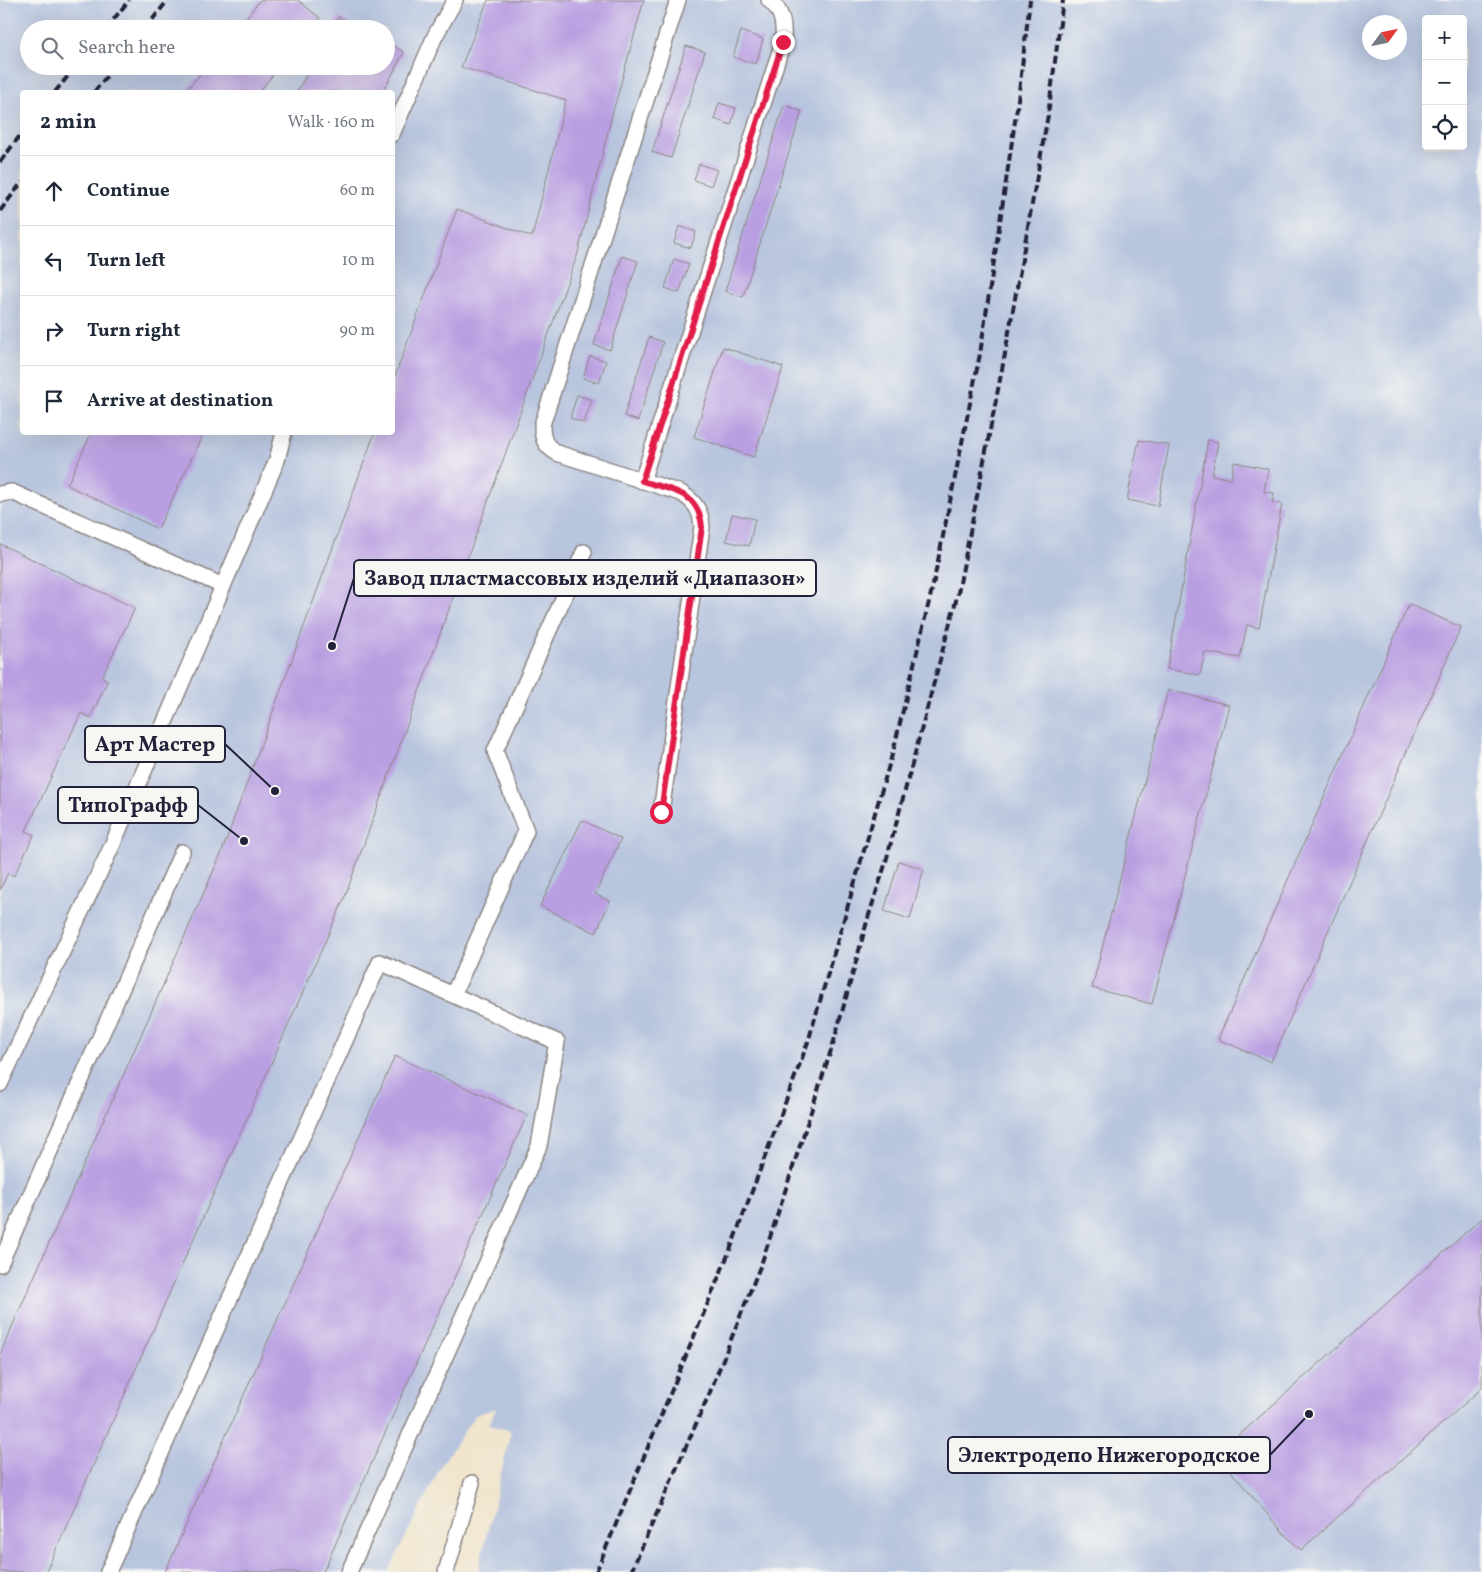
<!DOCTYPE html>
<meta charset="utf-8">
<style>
body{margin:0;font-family:Vollkorn,serif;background:#f6f6f7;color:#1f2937}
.controls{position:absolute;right:15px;top:15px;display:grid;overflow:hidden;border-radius:5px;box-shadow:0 5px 20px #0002}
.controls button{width:45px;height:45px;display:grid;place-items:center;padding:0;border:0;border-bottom:1px solid #e0e1e3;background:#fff;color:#1f2937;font:25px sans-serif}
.compass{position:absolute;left:1362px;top:15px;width:45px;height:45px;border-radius:50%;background:#fff;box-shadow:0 5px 20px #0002;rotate:57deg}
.stop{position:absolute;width:15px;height:15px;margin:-11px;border:4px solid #e11d48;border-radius:50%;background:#fff}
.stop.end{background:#e11d48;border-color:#fff;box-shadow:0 1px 5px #0008}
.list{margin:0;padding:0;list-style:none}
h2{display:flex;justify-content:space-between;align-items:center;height:65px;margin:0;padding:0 20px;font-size:21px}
h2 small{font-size:16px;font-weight:400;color:#747a83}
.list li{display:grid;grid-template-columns:32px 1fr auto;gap:15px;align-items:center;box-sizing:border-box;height:70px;padding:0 20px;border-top:1px solid #e0e1e3}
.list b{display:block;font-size:19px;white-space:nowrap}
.list em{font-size:16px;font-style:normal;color:#747a83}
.icon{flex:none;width:28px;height:28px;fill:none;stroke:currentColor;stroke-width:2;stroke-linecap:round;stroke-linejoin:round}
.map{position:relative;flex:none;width:1482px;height:1572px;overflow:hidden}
.search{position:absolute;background:#fff;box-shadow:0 5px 20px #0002;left:20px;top:20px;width:375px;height:55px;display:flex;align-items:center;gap:12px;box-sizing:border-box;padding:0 18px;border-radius:28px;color:#747a83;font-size:19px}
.panel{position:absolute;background:#fff;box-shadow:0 5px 20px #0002;left:20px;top:90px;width:375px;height:345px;border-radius:5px}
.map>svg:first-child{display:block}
.industrial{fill:#b8c5de;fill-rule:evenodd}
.building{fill:#b99fe1}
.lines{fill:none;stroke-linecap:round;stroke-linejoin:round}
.lane-casing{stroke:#8a8484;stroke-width:18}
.lane{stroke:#fff;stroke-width:15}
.rail{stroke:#22223b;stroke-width:4;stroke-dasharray:8 4;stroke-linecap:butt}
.route{stroke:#e11d48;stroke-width:6}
.leader{fill:none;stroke:#22223b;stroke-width:2}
.callout-dot{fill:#22223b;stroke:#f6f6f2;stroke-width:2}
.callout{fill:#f6f6f2;stroke:#22223b;stroke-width:2}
.callout-label{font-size:21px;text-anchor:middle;font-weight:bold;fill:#22223b}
</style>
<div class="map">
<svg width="1482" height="1572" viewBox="0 0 1482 1572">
<rect width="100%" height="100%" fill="#f6f6f2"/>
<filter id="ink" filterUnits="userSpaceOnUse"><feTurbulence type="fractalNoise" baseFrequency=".02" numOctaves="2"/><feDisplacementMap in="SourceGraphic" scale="10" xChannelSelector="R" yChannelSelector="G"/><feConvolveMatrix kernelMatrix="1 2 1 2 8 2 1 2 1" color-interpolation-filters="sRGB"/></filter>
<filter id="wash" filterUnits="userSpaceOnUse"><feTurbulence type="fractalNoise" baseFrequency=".0096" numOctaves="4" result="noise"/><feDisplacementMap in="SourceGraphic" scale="20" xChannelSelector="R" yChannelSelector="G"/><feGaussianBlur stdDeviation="1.12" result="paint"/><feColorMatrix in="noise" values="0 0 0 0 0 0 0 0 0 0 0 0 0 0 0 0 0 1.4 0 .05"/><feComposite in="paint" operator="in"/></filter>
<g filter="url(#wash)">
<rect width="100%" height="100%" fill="#f1e5cd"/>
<path class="industrial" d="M 0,0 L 1482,0 L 1482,1572 L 478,1572 L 511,1431 L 489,1425 L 496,1408 L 475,1415 L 442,1464 L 388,1572 L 0,1572 ZM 1426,19 L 1463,19 L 1463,146 L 1426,146 ZM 1370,22 L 1400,22 L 1400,52 L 1370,52 ZM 29,29 L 386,29 L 386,66 L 29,66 ZM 22,92 L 392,92 L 392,432 L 22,432 Z"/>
<g id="blocks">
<path class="building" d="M 260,0 L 298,0 L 320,18 L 311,29 L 237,29 Z
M 488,0 L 644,0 L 612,115 L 578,253 L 344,899 L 46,1572 L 0,1572 L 0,1354 L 221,854 L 375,432 L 392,432 L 392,384 L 457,209 L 532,237 L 566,100 L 461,67 Z
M 338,17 L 361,29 L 331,29 Z
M 741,31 L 763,39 L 756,64 L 733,57 Z
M 386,42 L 404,52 L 383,92 L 297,92 L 311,66 L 386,66 Z
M 686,46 L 705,52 L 671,158 L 652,152 Z
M 207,66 L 280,66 L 259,92 L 185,92 Z
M 719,103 L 736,108 L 731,125 L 714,119 Z
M 784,105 L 802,111 L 743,297 L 725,291 Z
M 699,164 L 717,170 L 711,186 L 694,180 Z
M 679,226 L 696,232 L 691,248 L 674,243 Z
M 622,256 L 638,261 L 610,350 L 594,345 Z
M 674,259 L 689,264 L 679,293 L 665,288 Z
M 649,337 L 663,342 L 638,421 L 624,416 Z
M 723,347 L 783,367 L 754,457 L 694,437 Z
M 590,356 L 606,361 L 599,383 L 583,378 Z
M 577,395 L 592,400 L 584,423 L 570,418 Z
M 92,432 L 204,432 L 158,529 L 67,485 Z
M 1139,440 L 1169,445 L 1158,506 L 1127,500 Z
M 1208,440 L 1218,442 L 1212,475 L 1231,479 L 1234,462 L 1268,469 L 1264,492 L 1274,493 L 1272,502 L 1282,504 L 1259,628 L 1247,625 L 1240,658 L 1205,652 L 1200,675 L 1167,669 Z
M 732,514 L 755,519 L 749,546 L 726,541 Z
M 0,544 L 135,608 L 102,677 L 108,680 L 90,718 L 81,713 L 26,831 L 34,835 L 14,876 L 8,873 L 0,890 Z
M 1409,604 L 1461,627 L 1271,1062 L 1218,1039 Z
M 1168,690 L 1229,705 L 1152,1004 L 1092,988 Z
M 582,820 L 621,839 L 595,894 L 610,901 L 596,933 L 540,906 Z
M 899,861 L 924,869 L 910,919 L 884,911 Z
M 395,1056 L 527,1115 L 323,1572 L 165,1572 Z
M 1482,1218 L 1482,1388 L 1301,1550 L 1286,1536 L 1217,1455 Z"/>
</g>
</g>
<g filter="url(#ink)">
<use href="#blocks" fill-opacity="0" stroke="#8a8484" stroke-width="1"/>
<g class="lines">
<defs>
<path id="lane" d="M 392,134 L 435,36 L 455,0
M 642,481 L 783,42 C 784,25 783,11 769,0
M 0,494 L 12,492 L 223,586
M 661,812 L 702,527 C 701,510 695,502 681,493 L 557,453 C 545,446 542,439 542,425 L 678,0
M 453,995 L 526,831 L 495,751 L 584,552
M 0,1084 L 111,848 L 277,460 L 284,432
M 0,1264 L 182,852
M 108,1572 L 380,962 L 557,1042 L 539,1146 L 349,1572
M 446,1572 L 472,1483"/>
</defs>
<use href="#lane" class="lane-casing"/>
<use href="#lane" class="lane"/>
<path class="rail" d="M 106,29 L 129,0
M 145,29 L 168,0
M 55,92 L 76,66
M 94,92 L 115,66
M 0,162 L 22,133
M 0,211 L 22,182
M 596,1572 L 730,1250 L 808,1042 L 894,748 L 933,585 L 980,354 L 1017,108 L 1030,0
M 631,1572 L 710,1392 L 763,1259 L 834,1041 L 868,918 L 885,865 L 958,593 L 1005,354 L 1048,115 L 1063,0"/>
</g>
</g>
<g class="lines" filter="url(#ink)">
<path class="route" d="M 661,812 L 702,527 C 699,491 671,490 642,481 L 783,42"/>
</g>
<path class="leader" d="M332 646L354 578M275 791L225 744M244 841L198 805M1309 1414L1270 1455"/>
<g class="callout-dot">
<circle cx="332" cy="646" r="5"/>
<circle cx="275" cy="791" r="5"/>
<circle cx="244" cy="841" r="5"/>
<circle cx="1309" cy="1414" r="5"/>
</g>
<g class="callout">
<rect x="354" y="560" width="462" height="36" rx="5"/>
<rect x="85" y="726" width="140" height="36" rx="5"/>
<rect x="58" y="787" width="140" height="36" rx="5"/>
<rect x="948" y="1437" width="322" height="36" rx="5"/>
</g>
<g class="callout-label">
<text x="585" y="585">Завод пластмассовых изделий «Диапазон»</text>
<text x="155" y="751">Арт Мастер</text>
<text x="128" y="812">ТипоГрафф</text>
<text x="1109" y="1462">Электродепо Нижегородское</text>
</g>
</svg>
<div class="controls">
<button>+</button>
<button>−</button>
<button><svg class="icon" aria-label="locate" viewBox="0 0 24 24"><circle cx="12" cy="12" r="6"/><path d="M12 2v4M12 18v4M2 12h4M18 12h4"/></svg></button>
</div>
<svg class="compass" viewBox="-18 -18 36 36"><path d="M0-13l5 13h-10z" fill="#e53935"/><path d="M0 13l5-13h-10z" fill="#747a83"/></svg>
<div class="stop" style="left:661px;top:812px"></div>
<div class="stop end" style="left:783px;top:42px"></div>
<div class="search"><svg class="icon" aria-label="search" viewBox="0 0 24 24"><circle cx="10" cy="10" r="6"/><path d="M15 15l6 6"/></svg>Search here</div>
<section class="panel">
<h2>2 min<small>Walk · 160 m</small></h2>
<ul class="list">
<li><svg class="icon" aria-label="ahead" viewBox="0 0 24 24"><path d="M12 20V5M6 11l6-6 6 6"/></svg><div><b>Continue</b></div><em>60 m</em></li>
<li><svg class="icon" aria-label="left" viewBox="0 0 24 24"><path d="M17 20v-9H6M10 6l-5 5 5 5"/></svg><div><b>Turn left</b></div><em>10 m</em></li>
<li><svg class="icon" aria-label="right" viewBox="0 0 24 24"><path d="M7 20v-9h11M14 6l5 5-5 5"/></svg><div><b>Turn right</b></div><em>90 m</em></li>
<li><svg class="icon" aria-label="arrive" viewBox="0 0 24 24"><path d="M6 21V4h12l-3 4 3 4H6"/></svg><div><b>Arrive at destination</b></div></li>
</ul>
</section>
</div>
